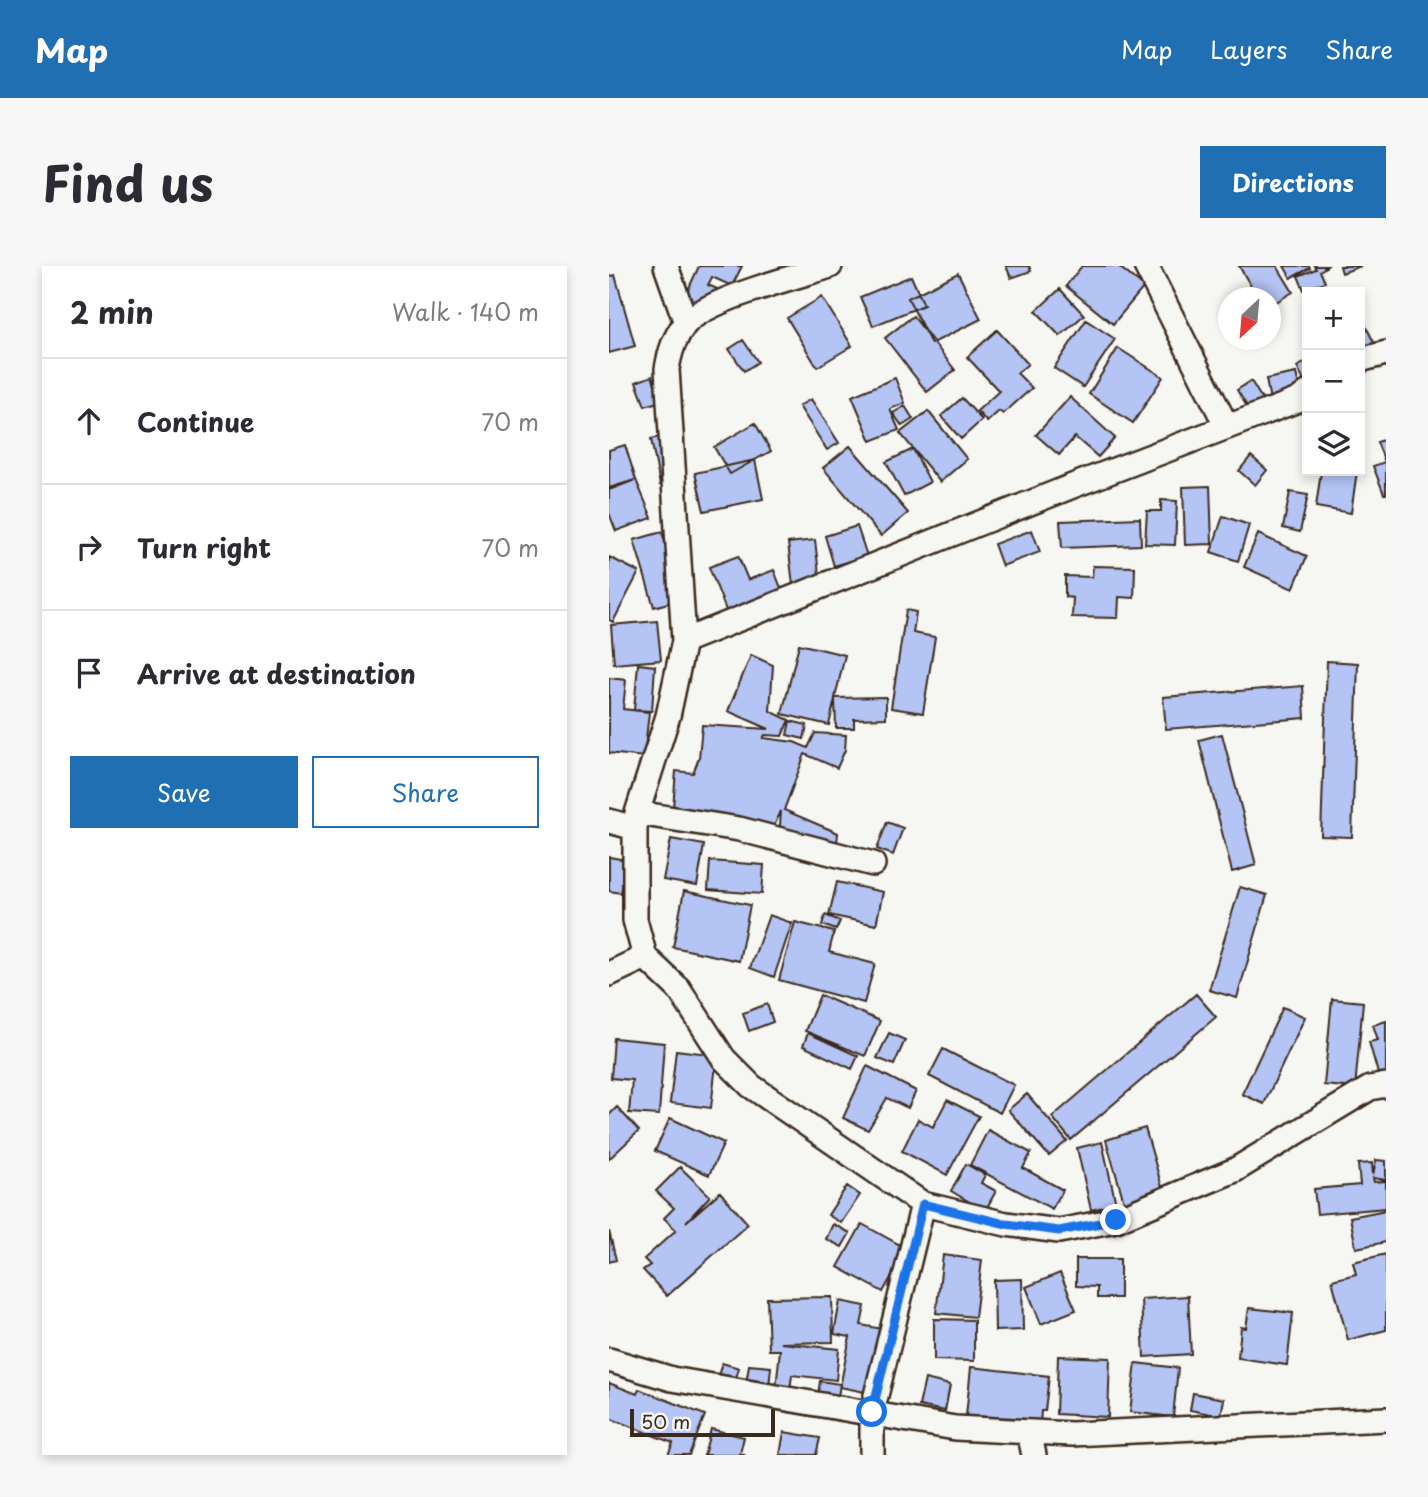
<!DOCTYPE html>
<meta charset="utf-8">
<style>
body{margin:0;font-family:"Playpen Sans",sans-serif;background:#f7f7f7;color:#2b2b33}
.controls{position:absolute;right:21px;top:21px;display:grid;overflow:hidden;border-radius:0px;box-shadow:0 4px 10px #0003}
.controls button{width:63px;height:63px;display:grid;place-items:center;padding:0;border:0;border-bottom:2px solid #e1e1e2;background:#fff;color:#2b2b33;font:35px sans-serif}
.compass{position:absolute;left:609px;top:21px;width:63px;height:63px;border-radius:50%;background:#fff;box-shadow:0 4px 10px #0003;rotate:206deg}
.scale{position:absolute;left:21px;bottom:18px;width:145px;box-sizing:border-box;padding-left:7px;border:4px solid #3b2a1e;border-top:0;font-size:19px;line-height:24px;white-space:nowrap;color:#3b2a1e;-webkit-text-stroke:5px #f6f6f2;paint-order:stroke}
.stop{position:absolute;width:21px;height:21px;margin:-16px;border:5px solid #1a73e8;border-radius:50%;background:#fff}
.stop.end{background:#1a73e8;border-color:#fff;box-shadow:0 2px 7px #0008}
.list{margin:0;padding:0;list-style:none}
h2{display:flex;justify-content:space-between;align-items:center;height:91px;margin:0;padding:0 28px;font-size:30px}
h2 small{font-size:23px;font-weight:400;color:#7c7c81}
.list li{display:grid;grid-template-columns:46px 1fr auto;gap:21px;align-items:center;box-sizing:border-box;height:126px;padding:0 28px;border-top:2px solid #e1e1e2}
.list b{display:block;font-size:26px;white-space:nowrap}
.list em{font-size:23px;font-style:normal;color:#7c7c81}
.actions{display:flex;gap:14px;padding:21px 28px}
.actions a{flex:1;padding:16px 0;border:2px solid #1f6fb2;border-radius:0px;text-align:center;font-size:24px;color:#1f6fb2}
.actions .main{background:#1f6fb2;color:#fff}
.icon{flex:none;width:38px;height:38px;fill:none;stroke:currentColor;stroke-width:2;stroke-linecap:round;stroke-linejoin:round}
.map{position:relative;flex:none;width:777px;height:1189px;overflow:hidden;border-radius:0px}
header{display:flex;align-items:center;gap:42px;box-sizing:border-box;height:98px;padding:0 35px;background:#1f6fb2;color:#fff}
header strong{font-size:33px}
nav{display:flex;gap:38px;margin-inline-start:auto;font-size:24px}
.intro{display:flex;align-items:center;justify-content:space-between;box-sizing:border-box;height:168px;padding:0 42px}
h1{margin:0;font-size:49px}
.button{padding:18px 32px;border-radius:0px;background:#1f6fb2;color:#fff;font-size:24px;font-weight:700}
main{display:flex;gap:42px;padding:0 42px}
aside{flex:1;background:#fff;border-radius:0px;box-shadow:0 4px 10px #0003}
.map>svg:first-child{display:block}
.building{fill:#b4c4f4;stroke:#3b2a1e;stroke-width:2}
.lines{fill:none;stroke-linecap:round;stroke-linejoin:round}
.minor-casing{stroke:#3b2a1e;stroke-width:28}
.minor{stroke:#f6f6f2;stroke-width:23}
.route{stroke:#1a73e8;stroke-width:9}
</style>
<header>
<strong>Map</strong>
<nav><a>Map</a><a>Layers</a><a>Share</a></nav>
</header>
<div class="intro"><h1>Find us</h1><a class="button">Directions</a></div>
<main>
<aside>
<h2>2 min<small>Walk · 140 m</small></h2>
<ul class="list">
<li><svg class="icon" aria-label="ahead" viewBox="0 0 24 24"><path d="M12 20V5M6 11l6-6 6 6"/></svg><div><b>Continue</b></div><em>70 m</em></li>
<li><svg class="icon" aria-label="right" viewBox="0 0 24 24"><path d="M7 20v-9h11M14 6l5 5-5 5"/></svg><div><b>Turn right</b></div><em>70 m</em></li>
<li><svg class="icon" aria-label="arrive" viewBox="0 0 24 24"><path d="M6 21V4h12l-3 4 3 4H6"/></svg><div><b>Arrive at destination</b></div></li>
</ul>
<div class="actions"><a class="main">Save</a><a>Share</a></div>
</aside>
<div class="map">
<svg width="777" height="1189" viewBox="0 0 777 1189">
<rect width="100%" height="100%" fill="#f6f6f2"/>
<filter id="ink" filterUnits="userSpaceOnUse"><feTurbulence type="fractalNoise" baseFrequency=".0143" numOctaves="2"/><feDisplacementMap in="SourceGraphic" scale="14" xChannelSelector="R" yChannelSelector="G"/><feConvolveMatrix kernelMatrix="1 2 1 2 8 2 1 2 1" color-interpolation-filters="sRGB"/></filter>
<g filter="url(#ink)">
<path class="building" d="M 90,0 L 133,0 L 123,20 L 103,11 L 99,19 L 113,25 L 102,48 L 74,35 Z
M 397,0 L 420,0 L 422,5 L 402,12 Z
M 473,0 L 509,0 L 535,21 L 504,58 L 457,20 Z
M 630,0 L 668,0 L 684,26 L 662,39 L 662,32 L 649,32 Z
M 675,0 L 700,0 L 701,2 L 682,12 Z
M 705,0 L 718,0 L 711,5 L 716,16 L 695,24 L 689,10 L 707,3 Z
M 731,0 L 752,0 L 733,7 Z
M 349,7 L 372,53 L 322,78 L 299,32 Z
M 6,9 L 26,80 L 0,87 L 0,11 Z
M 302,10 L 315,39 L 264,60 L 251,31 Z
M 451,23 L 475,49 L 451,70 L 427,45 Z
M 213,31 L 243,80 L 208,101 L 178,52 Z
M 751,49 L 768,82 L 751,91 Z
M 304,50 L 346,104 L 318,126 L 276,72 Z
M 477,54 L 506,73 L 474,121 L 445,102 Z
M 388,64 L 419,98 L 408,107 L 423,122 L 394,148 L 390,145 L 378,156 L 368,145 L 390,125 L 358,91 Z
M 134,74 L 149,96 L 135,105 L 120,83 Z
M 509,82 L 554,111 L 524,157 L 480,128 Z
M 698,95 L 698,118 L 697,119 L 688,101 Z
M 687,107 L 693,134 L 662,140 L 657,113 Z
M 43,110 L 52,135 L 36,140 L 27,116 Z
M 286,112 L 296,137 L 281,143 L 290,164 L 262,175 L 243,130 Z
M 642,115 L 659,143 L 645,152 L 628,124 Z
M 461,131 L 506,172 L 489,191 L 466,171 L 450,189 L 427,169 Z
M 353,132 L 373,154 L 352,173 L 332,150 Z
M 202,133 L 230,177 L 218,184 L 190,140 Z
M 296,140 L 304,153 L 293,160 L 284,147 Z
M 319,145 L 358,193 L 331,216 L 291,167 Z
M 146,157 L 162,185 L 121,208 L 105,181 Z
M 58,169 L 68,215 L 51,219 L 42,173 Z
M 777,173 L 777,228 L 775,228 L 764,200 L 776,196 L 768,176 Z
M 16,179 L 27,214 L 43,252 L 7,265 L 0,247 L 0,224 L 26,214 L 0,222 L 0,184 Z
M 241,180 L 299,247 L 272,270 L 214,202 Z
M 304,183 L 321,216 L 295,230 L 277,196 Z
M 642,190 L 658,204 L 646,219 L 630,205 Z
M 146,194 L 154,233 L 95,245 L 86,207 Z
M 712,205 L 748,205 L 742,247 L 707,241 Z
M 601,220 L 603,278 L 576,279 L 574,221 Z
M 681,226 L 699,229 L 691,266 L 674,262 Z
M 552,234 L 568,235 L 566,279 L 536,278 L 538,245 L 552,245 Z
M 614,250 L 640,259 L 629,295 L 602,286 Z
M 531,252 L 532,279 L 453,282 L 451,255 Z
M 248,260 L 258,290 L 225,300 L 216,270 Z
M 423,264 L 431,286 L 393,300 L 385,278 Z
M 53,266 L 73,333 L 45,341 L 25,274 Z
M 649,268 L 698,290 L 684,323 L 635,301 Z
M 206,274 L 211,316 L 184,319 L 179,277 Z
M 129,290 L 139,314 L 165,304 L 175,330 L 120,352 L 100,301 Z
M 0,291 L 30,306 L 4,356 L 0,354 Z
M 484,300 L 526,301 L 525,332 L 510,331 L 509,352 L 463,351 L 464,332 L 456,331 L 456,310 L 483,311 Z
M 297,344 L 307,346 L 304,367 L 326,371 L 314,447 L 282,442 Z
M 48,355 L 52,394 L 5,398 L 2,359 Z
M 190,378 L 236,389 L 226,432 L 277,431 L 277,452 L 245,453 L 245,462 L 227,462 L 226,433 L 220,459 L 173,448 Z
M 142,389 L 164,399 L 161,445 L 180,454 L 173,470 L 156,469 L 154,472 L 185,476 L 199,482 L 206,467 L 237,469 L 236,484 L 228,502 L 196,488 L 175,544 L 229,567 L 228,577 L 170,573 L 172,545 L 165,560 L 63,554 L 67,505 L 84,507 L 90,492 L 93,459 L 160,463 L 119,445 Z
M 718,395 L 749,397 L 743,571 L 712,570 Z
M 29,398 L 46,400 L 43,445 L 25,444 Z
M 0,412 L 17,414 L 14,443 L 40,446 L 35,491 L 0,487 Z
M 694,420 L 696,452 L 557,463 L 554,431 Z
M 181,455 L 198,459 L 195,473 L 178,469 Z
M 613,468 L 647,599 L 623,606 L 590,474 Z
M 278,556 L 294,562 L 284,589 L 268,583 Z
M 62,573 L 95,579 L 88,620 L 54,614 Z
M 0,591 L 18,594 L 12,627 L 0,625 Z
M 101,595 L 155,599 L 153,628 L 99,624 Z
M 228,616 L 274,626 L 267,659 L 220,649 Z
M 631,621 L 658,629 L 628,732 L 600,724 Z
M 75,625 L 141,639 L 130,695 L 64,681 Z
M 160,649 L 183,657 L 165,711 L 141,702 Z
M 216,649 L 231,655 L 227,664 L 213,659 Z
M 186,656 L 225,666 L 220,686 L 266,698 L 255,737 L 170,714 Z
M 587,728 L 607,751 L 462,874 L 443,851 Z
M 211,729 L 271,755 L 256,790 L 196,765 Z
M 723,733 L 754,736 L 746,822 L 715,819 Z
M 158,738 L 164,756 L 140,765 L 134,747 Z
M 674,741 L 696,751 L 655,838 L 633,828 Z
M 777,755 L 777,809 L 770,811 L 760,776 L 769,774 L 764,759 Z
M 199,767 L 249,790 L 243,803 L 194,780 Z
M 280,767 L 296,774 L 285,799 L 268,792 Z
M 5,772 L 55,777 L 50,849 L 20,847 L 23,814 L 2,812 Z
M 334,783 L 405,819 L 391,847 L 320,810 Z
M 67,784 L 108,789 L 102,842 L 61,837 Z
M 258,800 L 307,825 L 299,842 L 278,832 L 259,864 L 234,852 Z
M 418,828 L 458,875 L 440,890 L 399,844 Z
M 338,834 L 370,850 L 338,909 L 293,885 L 309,853 L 324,861 Z
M 8,841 L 30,865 L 0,893 L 0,849 Z
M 61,852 L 115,877 L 100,909 L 46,885 Z
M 536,862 L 555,928 L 516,939 L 497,874 Z
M 379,864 L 422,887 L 414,902 L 454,924 L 443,943 L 361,899 Z
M 493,876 L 507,938 L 482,944 L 468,882 Z
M 767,894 L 777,895 L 777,914 L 764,912 L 765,916 L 777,915 L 777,942 L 708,948 L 705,923 L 751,919 L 749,898 L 763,897 L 764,909 Z
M 357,898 L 376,909 L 372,917 L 387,925 L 376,945 L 342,925 Z
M 71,901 L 101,930 L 77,956 L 111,926 L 139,958 L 58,1030 L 34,1004 L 41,999 L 35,993 L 67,964 L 55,952 L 65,942 L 47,925 Z
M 238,920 L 251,929 L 232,957 L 219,949 Z
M 777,944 L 777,976 L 747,982 L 741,951 Z
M 224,958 L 241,967 L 233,981 L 217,973 Z
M 253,958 L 298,983 L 274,1026 L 229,1001 Z
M 0,965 L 7,994 L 0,996 Z
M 777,988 L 777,1064 L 739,1074 L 723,1014 L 747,1008 L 744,996 Z
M 334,989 L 373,994 L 366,1051 L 327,1047 Z
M 467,993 L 511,993 L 511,1032 L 488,1032 L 488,1021 L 467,1020 Z
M 451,1007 L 467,1044 L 432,1058 L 417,1021 Z
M 413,1013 L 414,1064 L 386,1065 L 385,1014 Z
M 579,1030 L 582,1088 L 535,1091 L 532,1033 Z
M 223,1031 L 224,1076 L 172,1077 L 230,1083 L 227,1114 L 183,1109 L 181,1124 L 167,1122 L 171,1084 L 160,1084 L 158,1032 Z
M 231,1035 L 256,1040 L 252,1059 L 273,1063 L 261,1127 L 231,1121 L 241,1071 L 225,1068 Z
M 640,1042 L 684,1047 L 678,1099 L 629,1092 L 632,1061 L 637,1062 Z
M 325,1053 L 365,1054 L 365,1095 L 325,1094 Z
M 449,1090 L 501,1092 L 499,1151 L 447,1148 Z
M 113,1097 L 130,1102 L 126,1115 L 109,1110 Z
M 527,1097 L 569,1102 L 564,1151 L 521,1146 Z
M 140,1099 L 162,1101 L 160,1121 L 137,1118 Z
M 362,1101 L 440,1110 L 436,1145 L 432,1145 L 431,1159 L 357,1150 Z
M 316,1113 L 341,1119 L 336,1145 L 310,1140 Z
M 211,1115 L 231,1118 L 229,1131 L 209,1129 Z
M 0,1117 L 28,1128 L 30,1123 L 96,1149 L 80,1189 L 59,1189 L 64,1177 L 0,1152 Z
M 584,1127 L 615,1133 L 612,1150 L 581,1144 Z
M 102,1163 L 135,1171 L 131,1188 L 136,1189 L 95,1189 Z
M 175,1166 L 211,1172 L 207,1189 L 171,1189 Z"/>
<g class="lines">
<defs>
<path id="minor" d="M 57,0 L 77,57
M 537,0 L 618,161
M 751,94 L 777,87
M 75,375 L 466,219 L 689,134 L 698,127
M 28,547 L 130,563 L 264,598
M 0,555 L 26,562 L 26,654 L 36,691 L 70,723 L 115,793 L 142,820 L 314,938 L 397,958 L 450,965 L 507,954 L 626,904 L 761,822 L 777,819
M 26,562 L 28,547 L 59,450 L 75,375 L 58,103 C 61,86 65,72 76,58 C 98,33 187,11 221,0
M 0,708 L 36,691
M 0,1094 L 63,1113 L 346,1162 L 463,1168 L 777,1153
M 420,1166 L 425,1189
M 263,1189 L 263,1146 L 314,938"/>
</defs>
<use href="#minor" class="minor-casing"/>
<use href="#minor" class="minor"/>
</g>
</g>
<g class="lines" filter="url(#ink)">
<path class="route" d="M 263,1146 L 314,938 L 397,958 L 450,965 L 507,954"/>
</g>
</svg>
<div class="controls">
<button>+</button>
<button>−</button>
<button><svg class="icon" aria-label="layers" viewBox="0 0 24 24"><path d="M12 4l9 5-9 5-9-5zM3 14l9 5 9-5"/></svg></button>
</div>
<svg class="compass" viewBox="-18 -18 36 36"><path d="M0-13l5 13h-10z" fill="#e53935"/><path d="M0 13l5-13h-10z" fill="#7c7c81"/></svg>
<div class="scale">50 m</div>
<div class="stop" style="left:263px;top:1146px"></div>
<div class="stop end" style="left:507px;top:954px"></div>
</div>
</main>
